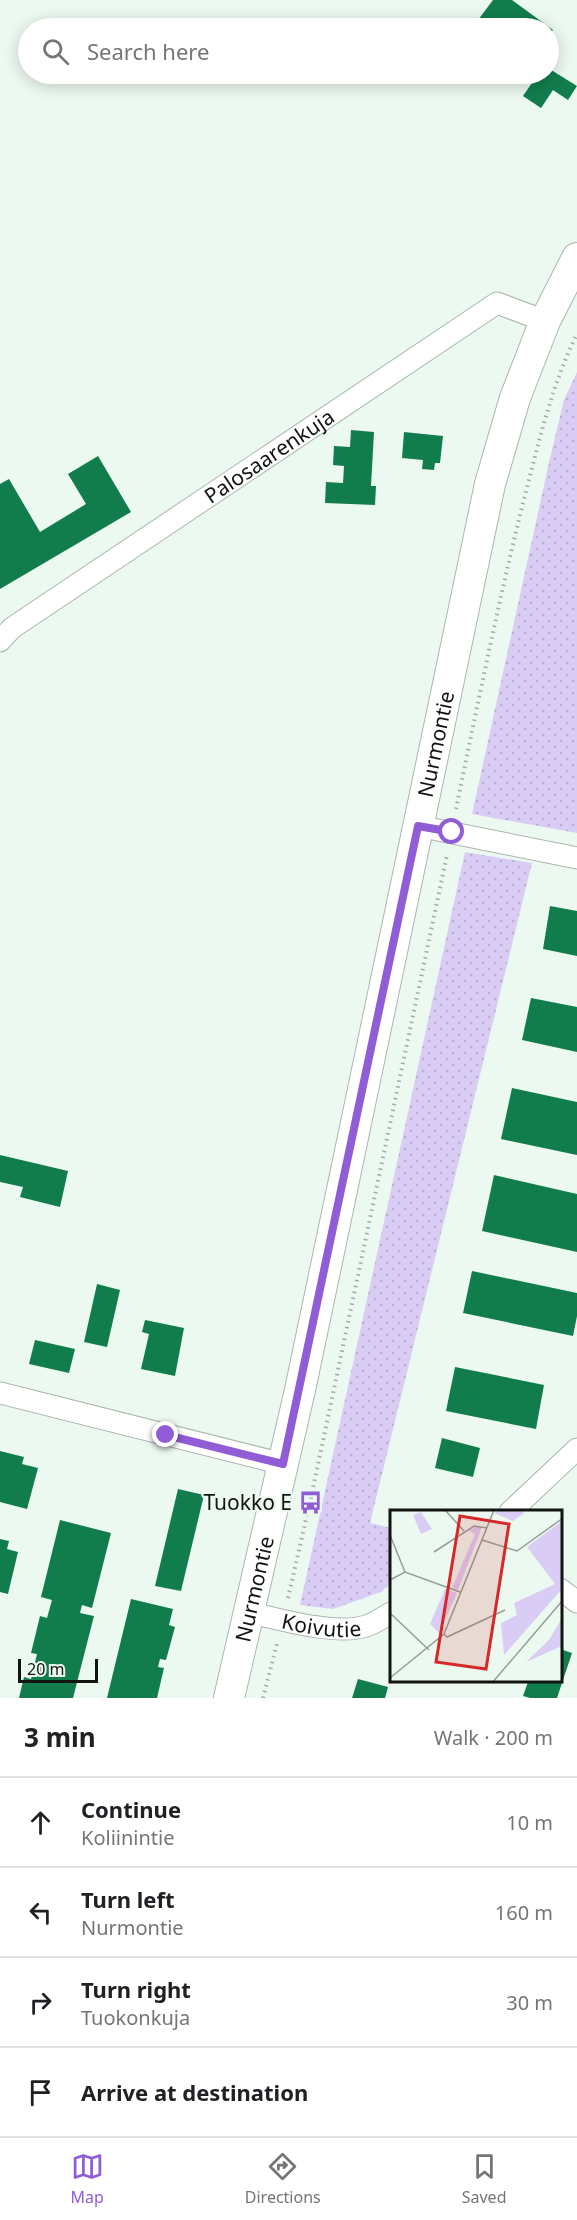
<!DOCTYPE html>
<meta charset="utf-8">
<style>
body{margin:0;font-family:"Noto Sans",sans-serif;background:#f6f6f6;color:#202124}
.scale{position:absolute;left:18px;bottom:15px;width:80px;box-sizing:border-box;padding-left:6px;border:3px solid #101512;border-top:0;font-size:16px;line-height:21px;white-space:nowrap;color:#101512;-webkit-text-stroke:4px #ecf9f0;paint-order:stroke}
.stop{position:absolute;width:18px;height:18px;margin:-14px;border:4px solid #905dd6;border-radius:50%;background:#fff}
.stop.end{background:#905dd6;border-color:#fff;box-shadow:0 2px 6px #0008}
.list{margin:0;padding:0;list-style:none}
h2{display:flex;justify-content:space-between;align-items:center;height:78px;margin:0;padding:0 24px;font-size:26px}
h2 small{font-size:20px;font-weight:400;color:#757577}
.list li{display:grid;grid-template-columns:39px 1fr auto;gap:18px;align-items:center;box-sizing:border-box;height:90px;padding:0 24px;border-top:2px solid #e0e0e0}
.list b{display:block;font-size:22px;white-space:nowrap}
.list p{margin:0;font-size:20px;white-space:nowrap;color:#757577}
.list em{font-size:20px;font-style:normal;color:#757577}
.icon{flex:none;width:33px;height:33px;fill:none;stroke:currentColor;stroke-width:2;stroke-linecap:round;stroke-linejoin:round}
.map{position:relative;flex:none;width:577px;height:1698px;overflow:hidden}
.search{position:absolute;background:#fff;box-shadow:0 3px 15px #0003;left:18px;right:18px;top:18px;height:66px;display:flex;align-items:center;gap:15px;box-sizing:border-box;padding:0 21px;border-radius:33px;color:#757577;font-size:22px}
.sheet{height:438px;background:#fff}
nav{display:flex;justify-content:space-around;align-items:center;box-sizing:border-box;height:84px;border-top:2px solid #e0e0e0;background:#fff;font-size:16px;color:#757577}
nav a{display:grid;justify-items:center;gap:3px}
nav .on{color:#905dd6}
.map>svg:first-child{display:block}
.grass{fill:url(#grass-dots)}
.building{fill:#117d4d}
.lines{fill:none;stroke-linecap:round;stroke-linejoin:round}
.minor-casing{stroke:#aab6ae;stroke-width:23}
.secondary-casing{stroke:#aab6ae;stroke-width:32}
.path{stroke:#a1aba4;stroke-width:4;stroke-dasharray:1.5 4.5;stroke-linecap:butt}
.minor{stroke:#fff;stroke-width:21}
.secondary{stroke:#fff;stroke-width:30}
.route{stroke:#905dd6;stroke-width:8}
.labels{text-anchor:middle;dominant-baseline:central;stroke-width:4.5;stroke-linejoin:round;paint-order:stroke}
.street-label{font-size:21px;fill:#101512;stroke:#ecf9f0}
.poi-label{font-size:21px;fill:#101512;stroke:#ecf9f0;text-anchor:end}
.inset-road{fill:none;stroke:#949e97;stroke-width:1.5}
.view{fill:#d62828;fill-opacity:0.15;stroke:#d62828;stroke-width:3}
.inset-edge{fill:none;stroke:#101512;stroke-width:3}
</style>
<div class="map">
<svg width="577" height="1698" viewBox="0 0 577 1698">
<defs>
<pattern id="grass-dots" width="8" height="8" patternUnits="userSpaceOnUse" patternTransform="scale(1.5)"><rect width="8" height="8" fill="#dacdf5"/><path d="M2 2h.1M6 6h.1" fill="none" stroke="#baafd1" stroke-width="1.8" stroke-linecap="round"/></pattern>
</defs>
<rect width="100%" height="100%" fill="#ecf9f0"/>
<path class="grass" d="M 577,372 L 577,833 L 472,814 L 550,458 L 564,400 Z
M 465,852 L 532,863 L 370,1523 L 391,1528 L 391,1583 L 381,1592 L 333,1609 L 300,1605 Z"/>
<path class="building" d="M 493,0 L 512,0 L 553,30 L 548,36 L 548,28 L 472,28 Z
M 548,68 L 577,86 L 568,100 L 553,90 L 541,108 L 523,96 L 538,74 L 548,74 Z
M 351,430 L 374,432 L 371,486 L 376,486 L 375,505 L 325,503 L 326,482 L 343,483 L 344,466 L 333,465 L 334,446 L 350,447 Z
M 404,432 L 443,436 L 440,463 L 435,463 L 434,470 L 422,469 L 423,460 L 402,458 Z
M 98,456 L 131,512 L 0,589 L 0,484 L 9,479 L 40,532 L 86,504 L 68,474 Z
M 550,906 L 577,911 L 577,956 L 543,949 Z
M 531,998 L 577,1007 L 577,1052 L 522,1040 Z
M 512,1088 L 577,1102 L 577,1155 L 501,1139 Z
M 0,1155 L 68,1171 L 60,1207 L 20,1197 L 23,1187 L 0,1182 Z
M 494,1175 L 577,1194 L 577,1252 L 482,1231 Z
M 472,1271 L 577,1293 L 577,1316 L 573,1336 L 463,1313 Z
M 97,1284 L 120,1290 L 107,1347 L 84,1342 Z
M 145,1320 L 184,1328 L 175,1376 L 141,1369 L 149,1334 L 142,1332 Z
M 35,1340 L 75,1349 L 69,1373 L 29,1364 Z
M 455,1367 L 544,1385 L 536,1429 L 446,1411 Z
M 442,1438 L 480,1448 L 473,1477 L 435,1468 Z
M 0,1451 L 24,1457 L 22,1464 L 38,1468 L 27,1509 L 0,1502 Z
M 178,1489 L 204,1495 L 181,1591 L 155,1586 Z
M 60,1520 L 111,1533 L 92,1608 L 82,1605 L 80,1613 L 94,1616 L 73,1698 L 19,1698 L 24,1677 L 31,1679 L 37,1654 L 31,1653 L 40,1616 L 47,1618 L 52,1600 L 41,1597 Z
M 0,1539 L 9,1541 L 7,1549 L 18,1552 L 8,1594 L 0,1592 Z
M 131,1599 L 173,1609 L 169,1625 L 175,1627 L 166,1660 L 160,1659 L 158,1667 L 164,1668 L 157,1698 L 107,1698 Z
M 560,1649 L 572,1653 L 557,1698 L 530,1698 L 523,1696 L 528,1682 L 560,1682 Z
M 358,1679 L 388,1687 L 385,1698 L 352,1698 Z"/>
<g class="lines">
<defs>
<g id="minor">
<path id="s1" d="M 0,641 L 12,628 L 497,303 L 545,321"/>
<path d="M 418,826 L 577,858"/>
<path d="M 0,1393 L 283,1464"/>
<path d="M 510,1512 L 577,1449"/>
<path d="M 560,1589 L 577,1602"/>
<path id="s2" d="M 248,1612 C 278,1619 337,1636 366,1626 C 374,1624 383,1617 391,1613"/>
</g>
<g id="secondary">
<path id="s3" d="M 229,1698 L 300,1390 L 490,484 L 515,398 L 545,321 L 577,258"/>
</g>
</defs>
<use href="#minor" class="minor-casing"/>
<use href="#secondary" class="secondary-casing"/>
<path class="path" d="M 456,809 C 477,707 498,604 523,503 C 538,446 551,386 577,334
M 288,1598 L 310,1502 L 447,855
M 263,1698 L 277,1644"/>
<use href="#minor" class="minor"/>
<use href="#secondary" class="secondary"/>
</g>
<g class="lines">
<path class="route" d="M 166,1435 L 283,1464 L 418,826 L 452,832"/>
</g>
<defs>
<symbol id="bus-bare" viewBox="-9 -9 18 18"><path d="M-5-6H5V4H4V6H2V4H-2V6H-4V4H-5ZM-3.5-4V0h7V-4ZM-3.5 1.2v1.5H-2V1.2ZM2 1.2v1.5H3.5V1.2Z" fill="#905dd6" stroke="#ecf9f0" stroke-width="2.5" paint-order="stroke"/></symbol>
</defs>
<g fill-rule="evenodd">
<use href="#bus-bare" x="294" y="1486" width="33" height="33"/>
</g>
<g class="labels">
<g class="street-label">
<text stroke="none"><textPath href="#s1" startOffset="327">Palosaarenkuja</textPath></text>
<text stroke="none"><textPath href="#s3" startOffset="976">Nurmontie</textPath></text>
<text stroke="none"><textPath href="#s3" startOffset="112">Nurmontie</textPath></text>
<text stroke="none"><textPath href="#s2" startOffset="75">Koivutie</textPath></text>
</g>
<g class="poi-label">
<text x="292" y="1502">Tuokko E</text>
</g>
</g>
<g transform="translate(390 1510)">
<rect width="172" height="172" fill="#ecf9f0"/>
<path d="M 111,0 L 132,0 L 134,3 L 123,11 L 104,3 ZM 85,17 L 92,17 L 68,80 L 62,78 L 85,24 L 79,21 ZM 55,79 L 67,83 L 49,123 L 40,114 ZM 172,108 L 172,136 L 136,152 L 159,130 Z" fill="#dacdf5"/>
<path d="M 172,11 L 172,79 L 114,145 L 111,113 L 127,105 L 124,93 L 165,74 L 137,37 Z" fill="#dacdf5"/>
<path d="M 31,2 L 42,19 L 31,24 L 23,5 Z" fill="#dacdf5"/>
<path class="inset-road" d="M 55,0 L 74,21M 0,25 L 15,62M 92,30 L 127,41 L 173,8M 44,42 L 84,16 L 97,18M 0,70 L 15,62 L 70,82M 0,103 L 39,140M 54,124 L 57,127 L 115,100M 0,168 L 54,124 L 104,0M 102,173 L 173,90"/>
<path class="view" d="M 70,6 L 119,14 L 96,159 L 46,152 Z"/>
<rect width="172" height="172" class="inset-edge"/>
</g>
</svg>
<div class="scale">20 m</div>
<div class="stop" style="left:452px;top:832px"></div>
<div class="stop end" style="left:166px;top:1435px"></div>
<div class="search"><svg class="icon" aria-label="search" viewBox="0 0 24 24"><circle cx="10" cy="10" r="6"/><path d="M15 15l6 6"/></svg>Search here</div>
</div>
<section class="sheet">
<h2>3 min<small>Walk · 200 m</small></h2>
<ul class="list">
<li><svg class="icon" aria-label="ahead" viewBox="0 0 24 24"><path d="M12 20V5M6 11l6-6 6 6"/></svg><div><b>Continue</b><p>Koliinintie</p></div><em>10 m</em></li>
<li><svg class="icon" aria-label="left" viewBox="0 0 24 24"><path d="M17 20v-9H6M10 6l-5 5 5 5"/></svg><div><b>Turn left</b><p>Nurmontie</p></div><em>160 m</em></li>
<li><svg class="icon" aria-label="right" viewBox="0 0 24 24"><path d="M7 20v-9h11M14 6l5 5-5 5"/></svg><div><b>Turn right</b><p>Tuokonkuja</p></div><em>30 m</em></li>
<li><svg class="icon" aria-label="arrive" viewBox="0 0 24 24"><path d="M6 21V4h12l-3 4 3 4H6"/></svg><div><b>Arrive at destination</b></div></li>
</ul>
</section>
<nav>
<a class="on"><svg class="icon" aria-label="map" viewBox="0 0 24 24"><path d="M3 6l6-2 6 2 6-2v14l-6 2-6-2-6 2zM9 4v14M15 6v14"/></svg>Map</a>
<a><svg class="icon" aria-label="directions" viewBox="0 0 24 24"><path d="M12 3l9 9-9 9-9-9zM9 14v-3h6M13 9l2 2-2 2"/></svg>Directions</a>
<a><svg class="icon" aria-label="saved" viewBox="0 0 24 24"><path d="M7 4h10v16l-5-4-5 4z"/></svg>Saved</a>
</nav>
